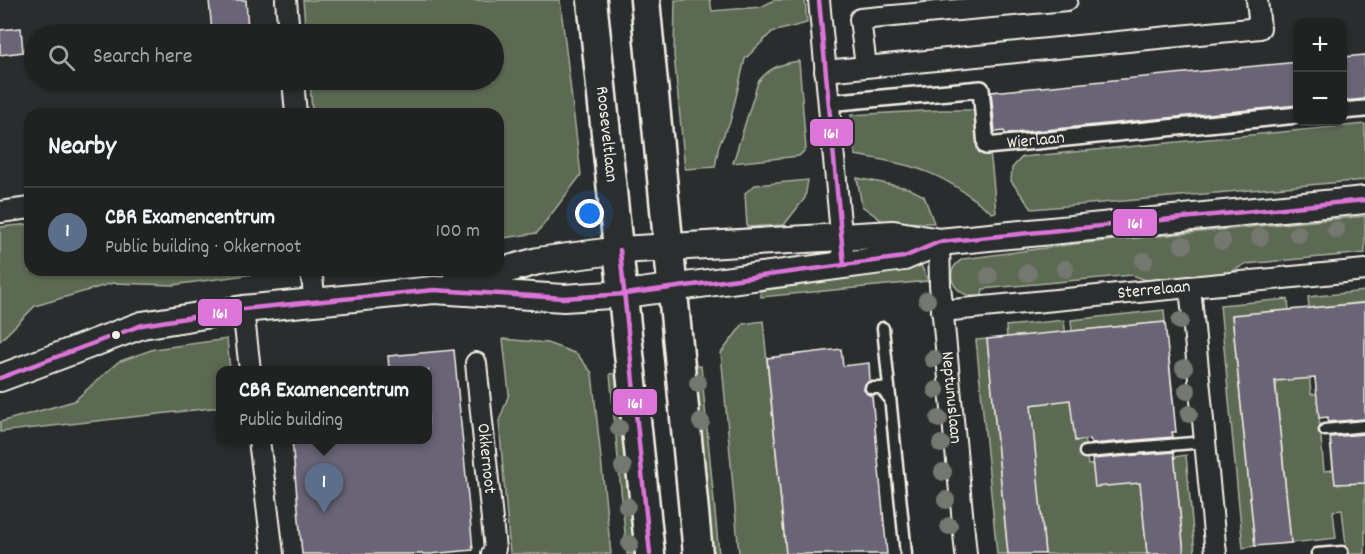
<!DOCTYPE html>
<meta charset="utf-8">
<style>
body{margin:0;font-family:Dekko,sans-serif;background:#2d2f2f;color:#f1f3f6}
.controls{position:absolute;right:18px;top:18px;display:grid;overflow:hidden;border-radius:12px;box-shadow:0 2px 4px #0004}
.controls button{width:54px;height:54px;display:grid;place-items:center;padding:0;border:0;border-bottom:2px solid #3d3f40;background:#202222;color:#f1f3f6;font:30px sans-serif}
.you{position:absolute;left:590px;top:214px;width:21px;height:21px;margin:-15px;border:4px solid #fff;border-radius:50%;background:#1a73e8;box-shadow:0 0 0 9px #1a73e833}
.badge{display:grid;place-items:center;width:39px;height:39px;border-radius:50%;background:#d93025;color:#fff;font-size:20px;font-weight:700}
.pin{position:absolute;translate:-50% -50px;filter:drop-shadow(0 2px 3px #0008)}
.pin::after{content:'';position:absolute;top:32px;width:21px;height:18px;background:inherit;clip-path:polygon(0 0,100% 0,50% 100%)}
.popup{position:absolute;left:216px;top:366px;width:216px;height:78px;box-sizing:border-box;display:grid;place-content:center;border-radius:12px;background:#202222;filter:drop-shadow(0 2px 4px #0005);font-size:20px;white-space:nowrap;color:#a2a4a5}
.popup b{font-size:22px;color:#f1f3f6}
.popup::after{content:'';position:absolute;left:50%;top:100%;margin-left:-12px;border:12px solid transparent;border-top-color:#202222}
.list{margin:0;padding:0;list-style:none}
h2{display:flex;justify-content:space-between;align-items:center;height:78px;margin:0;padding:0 24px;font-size:26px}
h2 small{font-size:20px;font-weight:400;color:#a2a4a5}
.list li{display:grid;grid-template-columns:39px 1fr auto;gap:18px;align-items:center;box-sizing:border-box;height:90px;padding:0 24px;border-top:2px solid #3d3f40}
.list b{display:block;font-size:22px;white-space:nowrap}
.list p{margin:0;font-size:20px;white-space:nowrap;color:#a2a4a5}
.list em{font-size:20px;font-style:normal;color:#a2a4a5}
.icon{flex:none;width:33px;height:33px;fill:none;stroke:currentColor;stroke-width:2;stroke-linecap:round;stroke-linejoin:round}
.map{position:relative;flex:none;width:1365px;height:554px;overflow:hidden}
.search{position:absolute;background:#202222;box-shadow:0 2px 4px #0004;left:24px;top:24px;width:480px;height:66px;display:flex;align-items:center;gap:15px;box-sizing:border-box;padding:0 21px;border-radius:33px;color:#a2a4a5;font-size:22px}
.panel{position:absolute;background:#202222;box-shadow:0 2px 4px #0004;left:24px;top:108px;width:480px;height:168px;border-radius:18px}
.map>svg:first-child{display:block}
.green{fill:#5d6b53;stroke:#a8ae9e;stroke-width:1.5}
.building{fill:#6b6576;stroke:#f4f1e8;stroke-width:1.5}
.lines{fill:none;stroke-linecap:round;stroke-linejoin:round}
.service-casing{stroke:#f4f1e8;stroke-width:15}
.pedestrian-casing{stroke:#f4f1e8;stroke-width:20}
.minor-casing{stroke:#f4f1e8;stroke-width:24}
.tertiary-casing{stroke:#f4f1e8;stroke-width:30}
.secondary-casing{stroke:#f4f1e8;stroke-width:33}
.service{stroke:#2a2d2e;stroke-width:10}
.pedestrian{stroke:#2a2d2e;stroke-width:15}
.minor{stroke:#2a2d2e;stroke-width:20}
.tertiary{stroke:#2a2d2e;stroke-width:26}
.secondary{stroke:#2a2d2e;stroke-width:28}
.bus-1-casing{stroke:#2a2d2e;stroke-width:9}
.bus-1{stroke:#dc75d8;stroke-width:4.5}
.tree{fill:#74786f}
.bus-dot{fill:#f4f1e8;stroke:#2a2d2e;stroke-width:2}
.labels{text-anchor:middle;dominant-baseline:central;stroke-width:4.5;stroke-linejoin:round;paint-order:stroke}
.street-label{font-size:18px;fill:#f4f1e8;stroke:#2a2d2e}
.line-badge{stroke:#2a2d2e;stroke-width:2}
.badge-label{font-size:16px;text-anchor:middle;font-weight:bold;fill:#fff}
</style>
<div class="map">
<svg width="1365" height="554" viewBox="0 0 1365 554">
<rect width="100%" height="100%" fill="#2a2d2e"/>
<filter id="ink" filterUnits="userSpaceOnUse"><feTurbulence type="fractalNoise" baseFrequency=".0167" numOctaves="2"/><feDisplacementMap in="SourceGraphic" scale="12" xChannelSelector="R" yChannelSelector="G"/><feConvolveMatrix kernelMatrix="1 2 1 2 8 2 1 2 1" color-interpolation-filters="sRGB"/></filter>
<g filter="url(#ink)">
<path class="green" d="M 303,0 L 560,0 L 581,175 L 537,233 L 498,239 L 498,114 L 312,114 L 310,80 L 494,80 L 494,34 L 306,34 Z
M 675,0 L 710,0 L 712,11 L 761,7 L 774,0 L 805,0 L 807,23 L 772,32 L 745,59 L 730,122 L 719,145 L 715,167 L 685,169 L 674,55 Z
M 799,61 L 806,149 L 799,156 L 733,163 L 758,82 C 770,67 780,64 799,61 Z
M 942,110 L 973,110 C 994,138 992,178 996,212 L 992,213 C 941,171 918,166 855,155 L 851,115 Z
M 1365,124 L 1365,180 L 1032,209 L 1011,181 L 1012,168 L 1022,157 Z
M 857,178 L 908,188 L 924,196 L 934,223 L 884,222 L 862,206 Z
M 808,180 L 805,198 L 784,225 L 747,227 L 745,193 L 755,185 Z
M 1365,216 L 1365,253 L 1245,264 L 1230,273 L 1149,281 L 1132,275 L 983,289 L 982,296 C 958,301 938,273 963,259 L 1075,244 Z
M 30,224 L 30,270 L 284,270 L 173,285 L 113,283 L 35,306 L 0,341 L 0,227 Z
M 921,265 L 928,281 L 761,297 L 760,290 Z
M 1365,291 L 1365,302 L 1309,308 L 1308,297 Z
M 1288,299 L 1289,310 L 1303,309 L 1311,394 L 1317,394 L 1324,471 L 1333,470 L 1330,442 L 1365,438 L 1365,554 L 1347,554 L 1342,510 L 1333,511 L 1336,538 L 1291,543 L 1269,312 L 1232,316 L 1255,546 L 1243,548 L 1220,305 Z
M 1164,310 L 1165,322 L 1072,331 L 1071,320 Z
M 1064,320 L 1075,416 L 1076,367 L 1169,358 L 1174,407 L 1081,416 L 1088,465 L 1138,460 L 1147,554 L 1045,554 L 1023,336 L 1007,337 L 1006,326 Z
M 763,321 L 786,554 L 739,554 L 721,353 L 743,324 Z
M 227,339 L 230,370 L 220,370 L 220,407 L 0,432 L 0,422 L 74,401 L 118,362 L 154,349 Z
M 503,339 L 547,343 L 577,354 L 592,373 L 611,554 L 510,554 L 499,421 L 509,394 Z
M 987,339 L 1008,554 L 997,554 L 976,340 Z
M 701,366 L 719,554 L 710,554 L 692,367 Z
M 619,373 L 636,554 L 627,554 L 610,374 Z
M 1186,455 L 1195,554 L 1184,554 L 1174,457 Z"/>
<path class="building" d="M 209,0 L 246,0 L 248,29 L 212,32 Z
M 21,28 L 23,52 L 0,55 L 0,30 Z
M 1365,55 L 1365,99 L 1342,101 L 1342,57 Z
M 1298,62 L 1298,105 L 1005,134 L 1004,131 L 995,132 L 991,92 Z
M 1365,303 L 1365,419 L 1328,422 L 1328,417 L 1319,418 L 1315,378 L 1275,381 L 1291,543 L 1255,546 L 1232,315 Z
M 1165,322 L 1176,432 L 1172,432 L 1173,437 L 1091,444 L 1090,439 L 1075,441 L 1070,400 L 1031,405 L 1045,554 L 1008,554 L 987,339 Z
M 841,349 L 843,366 L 869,363 L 870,381 L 865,384 L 864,389 L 867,394 L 872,396 L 887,554 L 786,554 L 767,358 Z
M 454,350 L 473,550 L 430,554 L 302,554 L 292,440 L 428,440 L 428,370 L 389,370 L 388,356 Z
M 1365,434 L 1365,483 L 1335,484 L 1330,437 Z
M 1174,452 L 1184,554 L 1147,554 L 1140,483 L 1095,487 L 1092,459 Z"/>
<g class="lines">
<defs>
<path id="service" d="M 883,328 L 906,554
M 871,388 L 881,388 L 890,399
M 1325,430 L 1365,426
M 1085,452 L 1205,442
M 1317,554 L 1342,552"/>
<g id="pedestrian">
<path id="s1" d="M 827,103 L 981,89 L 986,146 L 1298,115"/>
<path d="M 1342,111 L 1365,109"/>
</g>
<g id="minor">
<path d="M 286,0 L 289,34"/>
<path d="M 819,0 L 844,265"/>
<path d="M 866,66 L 860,19 L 1067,0"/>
<path d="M 825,71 L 1260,28 L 1257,0"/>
<path d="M 293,80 L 296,114"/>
<path d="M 0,212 L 30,208"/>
<path id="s2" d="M 939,242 L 940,285 L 966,554"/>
<path d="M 311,270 L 315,302"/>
<path d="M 1190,287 L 1216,554"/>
<path d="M 243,309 L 250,370"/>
<path id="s3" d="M 942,311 L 1365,270"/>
<path id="s4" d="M 476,363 L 495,549 L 492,554"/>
<path d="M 259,440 L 273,554"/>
</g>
<path id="tertiary" d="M 454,284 L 538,261 L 620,250 L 893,234 L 939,242 L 1365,200
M 0,378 L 142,325 L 243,309 L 434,290 L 564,298 L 625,294 L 904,257 L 939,242"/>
<g id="secondary">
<path id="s5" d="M 592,0 L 650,554"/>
<path d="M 645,0 L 698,554"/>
</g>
</defs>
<use href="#service" class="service-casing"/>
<use href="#pedestrian" class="pedestrian-casing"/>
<use href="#minor" class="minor-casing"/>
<use href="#tertiary" class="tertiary-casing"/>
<use href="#secondary" class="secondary-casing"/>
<use href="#service" class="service"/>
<use href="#pedestrian" class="pedestrian"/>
<use href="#minor" class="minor"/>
<use href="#tertiary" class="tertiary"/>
<use href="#secondary" class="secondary"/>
<defs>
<path id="bus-1" d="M 819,0 L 844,265
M 620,250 L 650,554
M 0,378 L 142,325 L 243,309 L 434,290 L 564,298 L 625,294 L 904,257 L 939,242 L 1365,200"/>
</defs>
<use href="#bus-1" class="bus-1-casing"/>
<use href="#bus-1" class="bus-1"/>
</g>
<g class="tree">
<circle cx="1336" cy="230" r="9"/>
<circle cx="1298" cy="234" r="9"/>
<circle cx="1260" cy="237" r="9"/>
<circle cx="1222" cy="241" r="9"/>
<circle cx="1183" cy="245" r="9"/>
<circle cx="1144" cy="261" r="9"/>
<circle cx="1065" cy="269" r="9"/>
<circle cx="1028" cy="273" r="9"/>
<circle cx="989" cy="276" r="9"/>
<circle cx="927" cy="300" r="9"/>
<circle cx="1180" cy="321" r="9"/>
<circle cx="933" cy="359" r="9"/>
<circle cx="1184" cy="368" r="9"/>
<circle cx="698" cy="383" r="9"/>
<circle cx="936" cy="390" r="9"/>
<circle cx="1187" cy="391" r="9"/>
<circle cx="1189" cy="414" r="9"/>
<circle cx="939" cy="419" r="9"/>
<circle cx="701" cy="422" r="9"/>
<circle cx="619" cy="428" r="9"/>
<circle cx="941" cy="444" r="9"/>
<circle cx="623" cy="467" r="9"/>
<circle cx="943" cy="472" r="9"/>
<circle cx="946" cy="500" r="9"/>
<circle cx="627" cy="506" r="9"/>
<circle cx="949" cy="526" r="9"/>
<circle cx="630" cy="544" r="9"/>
</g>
</g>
<circle class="bus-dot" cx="116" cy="335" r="5"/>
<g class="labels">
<g class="street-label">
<text stroke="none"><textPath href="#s5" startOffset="135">Rooseveltlaan</textPath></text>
<text stroke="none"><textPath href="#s1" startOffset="262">Wierlaan</textPath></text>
<text stroke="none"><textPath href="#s3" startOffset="213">Sterrelaan</textPath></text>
<text stroke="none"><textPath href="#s2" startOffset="156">Neptunuslaan</textPath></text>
<text stroke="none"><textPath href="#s4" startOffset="96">Okkernoot</textPath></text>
</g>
</g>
<g class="line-badge">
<rect x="809" y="118" width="45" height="29" rx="6" fill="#dc75d8"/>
<rect x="1112" y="208" width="46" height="29" rx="6" fill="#dc75d8"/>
<rect x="197" y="298" width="46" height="29" rx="6" fill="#dc75d8"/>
<rect x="612" y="388" width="46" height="28" rx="6" fill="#dc75d8"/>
</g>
<g class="badge-label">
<text x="831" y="138">161</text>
<text x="1135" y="228">161</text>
<text x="220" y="318">161</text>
<text x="635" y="408">161</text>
</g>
</svg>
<div class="controls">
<button>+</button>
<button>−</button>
</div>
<div class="you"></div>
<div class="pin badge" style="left:324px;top:513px;background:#5c6f8a">1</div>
<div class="popup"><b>CBR Examencentrum</b>Public building</div>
<div class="search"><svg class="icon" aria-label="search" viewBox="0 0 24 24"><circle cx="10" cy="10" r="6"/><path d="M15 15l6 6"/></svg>Search here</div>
<section class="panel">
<h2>Nearby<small></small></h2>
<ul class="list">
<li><span class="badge" style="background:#5c6f8a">1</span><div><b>CBR Examencentrum</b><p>Public building · Okkernoot</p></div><em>100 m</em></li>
</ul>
</section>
</div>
